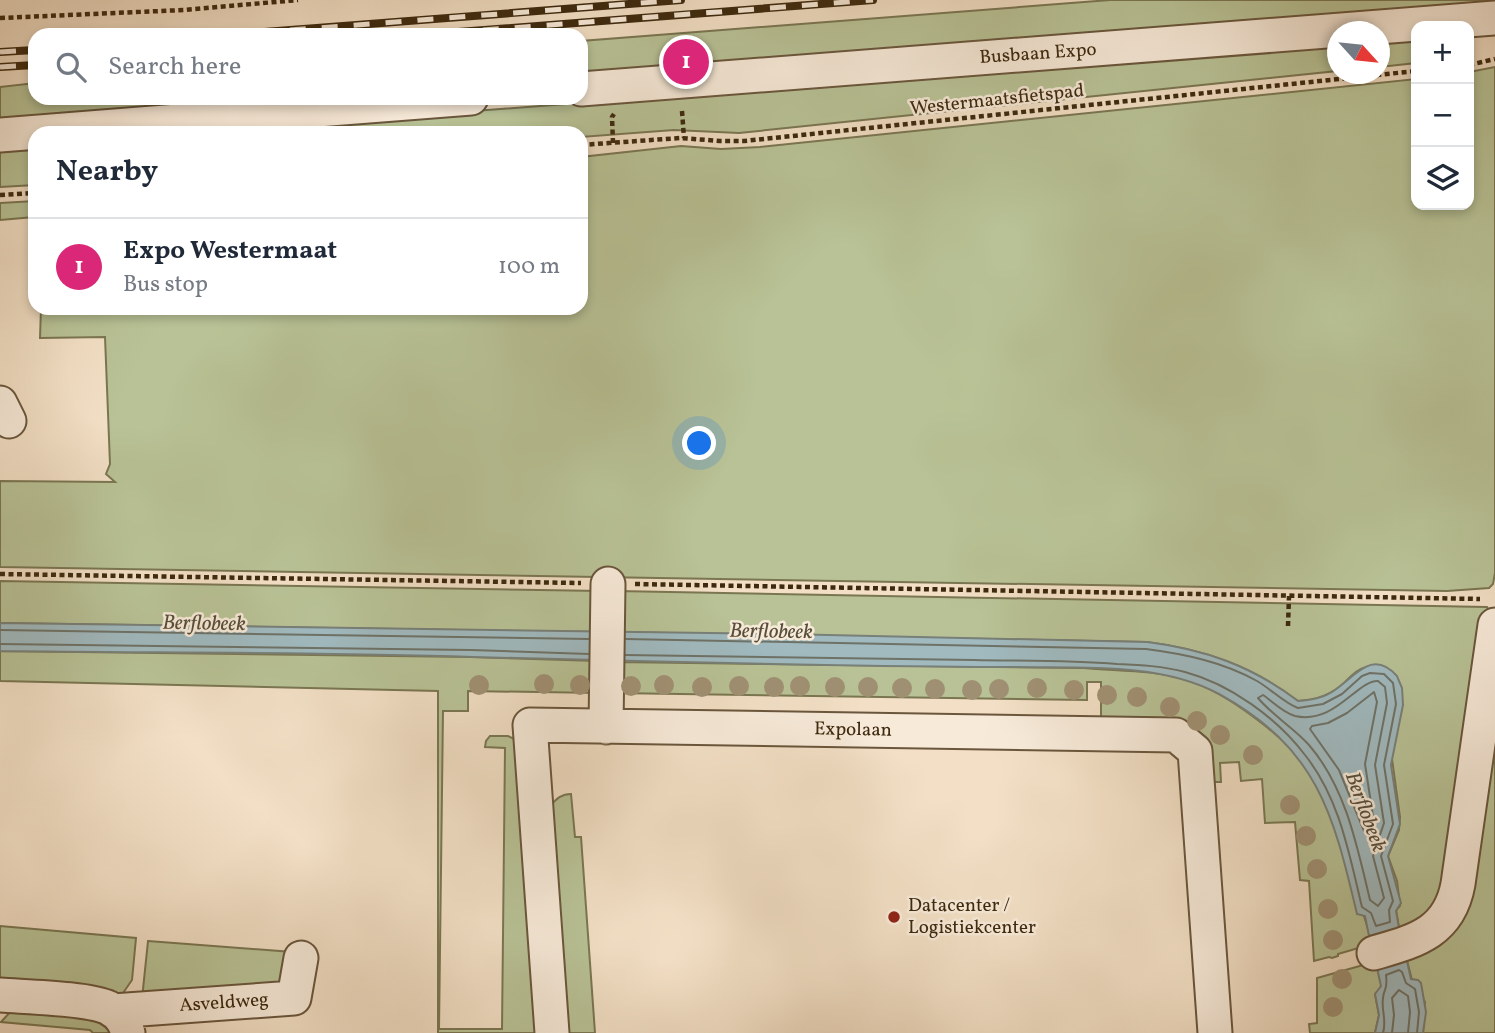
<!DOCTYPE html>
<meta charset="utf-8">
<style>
body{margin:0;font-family:Vollkorn,serif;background:#f2f2f3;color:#1f2937}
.controls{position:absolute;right:21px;top:21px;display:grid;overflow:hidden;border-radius:14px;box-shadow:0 4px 10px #0003}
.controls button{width:63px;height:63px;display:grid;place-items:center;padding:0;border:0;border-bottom:2px solid #e0e1e3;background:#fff;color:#1f2937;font:35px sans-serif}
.compass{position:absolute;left:1327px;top:21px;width:63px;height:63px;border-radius:50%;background:#fff;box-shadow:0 4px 10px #0003;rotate:117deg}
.you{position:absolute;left:700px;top:444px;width:24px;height:24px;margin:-18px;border:5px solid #fff;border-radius:50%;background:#1a73e8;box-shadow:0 0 0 10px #1a73e833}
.badge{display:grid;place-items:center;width:46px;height:46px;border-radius:50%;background:#db2777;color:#fff;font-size:23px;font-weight:700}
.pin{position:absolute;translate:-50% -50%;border:4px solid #fff;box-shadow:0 2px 7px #0006}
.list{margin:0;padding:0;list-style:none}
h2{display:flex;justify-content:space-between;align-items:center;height:91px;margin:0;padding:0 28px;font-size:30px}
h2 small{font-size:23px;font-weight:400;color:#747a83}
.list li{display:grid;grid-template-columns:46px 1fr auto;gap:21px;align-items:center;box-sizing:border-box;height:98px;padding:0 28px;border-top:2px solid #e0e1e3}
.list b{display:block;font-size:26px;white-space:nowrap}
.list p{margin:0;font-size:23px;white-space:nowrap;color:#747a83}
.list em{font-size:23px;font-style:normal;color:#747a83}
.icon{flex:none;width:38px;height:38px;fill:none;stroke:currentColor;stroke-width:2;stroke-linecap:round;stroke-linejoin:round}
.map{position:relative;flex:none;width:1495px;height:1033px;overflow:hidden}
.search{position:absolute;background:#fff;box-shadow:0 4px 10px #0003;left:28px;top:28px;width:560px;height:77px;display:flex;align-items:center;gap:18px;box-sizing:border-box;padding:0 24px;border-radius:21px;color:#747a83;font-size:26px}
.panel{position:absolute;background:#fff;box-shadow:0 4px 10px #0003;left:28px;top:126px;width:560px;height:189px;border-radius:21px}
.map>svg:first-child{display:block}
.green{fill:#b8c296;stroke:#7a7652;stroke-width:2}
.water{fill:#a0bac0;stroke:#788079;stroke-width:2}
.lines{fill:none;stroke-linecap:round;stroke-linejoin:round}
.shore{stroke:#6e7267;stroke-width:2}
.minor-casing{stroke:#6a563c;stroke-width:37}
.path{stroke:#3d290e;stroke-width:4.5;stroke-dasharray:5 3.5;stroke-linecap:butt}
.minor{stroke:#f7ead9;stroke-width:33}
.rail-casing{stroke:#3d290e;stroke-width:8}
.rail{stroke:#f7ead9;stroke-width:5;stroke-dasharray:16;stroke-linecap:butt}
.tree{fill:#a09073}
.poi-dot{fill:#8f2418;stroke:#f7ead9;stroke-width:2.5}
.labels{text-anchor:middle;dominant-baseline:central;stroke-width:5;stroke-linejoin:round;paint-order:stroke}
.street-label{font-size:19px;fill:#3d290e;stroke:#f7ead9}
.poi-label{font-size:19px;fill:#3d290e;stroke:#f7ead9;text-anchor:start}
.water-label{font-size:21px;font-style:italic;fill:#564d3a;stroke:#f7ead9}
</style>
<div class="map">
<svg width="1495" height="1033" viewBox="0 0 1495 1033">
<rect width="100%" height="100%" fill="#f2dfc5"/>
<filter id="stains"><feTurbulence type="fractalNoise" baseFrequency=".00286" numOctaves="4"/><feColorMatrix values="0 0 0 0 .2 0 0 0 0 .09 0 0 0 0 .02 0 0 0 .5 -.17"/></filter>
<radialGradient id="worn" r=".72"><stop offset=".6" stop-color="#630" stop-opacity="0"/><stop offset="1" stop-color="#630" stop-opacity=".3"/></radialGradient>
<path class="green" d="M 1110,0 L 1495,0 L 1495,7 L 581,77 L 581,41 Z
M 1416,38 L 1416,63 L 1380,67 L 1380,41 Z
M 1337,45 L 1337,71 L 739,133 L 674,130 L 581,137 L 581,133 L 187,133 Z
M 1495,67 L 1495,573 L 1493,584 L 1489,588 L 1447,591 L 0,567 L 0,481 L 115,482 L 106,474 L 110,464 L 105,337 L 40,338 L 41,308 L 581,308 L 581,157 L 681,146 L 721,149 L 760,147 L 1416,79 L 1416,205 L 1469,205 L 1469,72 Z
M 35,83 L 35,98 L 306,98 L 0,122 L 0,87 Z
M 35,145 L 35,185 L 0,187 L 0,148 Z
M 35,201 L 34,217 L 0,220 L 0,203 Z
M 0,581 L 600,591 L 599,632 L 0,623 Z
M 616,591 L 1487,607 L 1489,610 L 1443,903 L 1406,934 L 1338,954 L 1338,956 L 1332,958 L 1329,957 L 1314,961 L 1309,881 L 1300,880 L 1295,822 L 1265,823 L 1262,779 L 1241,781 L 1239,762 L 1220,763 L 1221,782 L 1214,782 L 1211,758 L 1101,721 L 1101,682 L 1087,682 L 1087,700 L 614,693 L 615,662 L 1084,668 C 1118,671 1153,670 1185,679 C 1211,687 1234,702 1255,718 C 1271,730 1286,742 1299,758 C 1335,803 1352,881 1370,935 L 1399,928 L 1396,910 L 1400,906 L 1397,881 L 1388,856 L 1399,830 L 1400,817 L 1392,759 L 1369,666 C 1358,669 1353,674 1345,682 C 1332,695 1317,700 1298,701 C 1252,666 1203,649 1147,642 L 616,632 Z
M 0,651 L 471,657 L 598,661 L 599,693 L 468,691 L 468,711 L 443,711 L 439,1029 L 502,1029 L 505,748 L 485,747 L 486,741 L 490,736 L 508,736 L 516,740 L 540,1033 L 438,1033 L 438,691 L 0,681 Z
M 1495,691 L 1495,1033 L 1423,1033 L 1425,1002 L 1412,980 L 1407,961 L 1375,994 L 1379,1015 L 1375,1033 L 1310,1033 L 1309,1024 L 1317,1023 L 1317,978 L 1413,951 L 1434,940 Z
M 571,794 L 575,837 L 581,837 L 595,1033 L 564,1033 L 550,807 C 555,799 562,794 571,794 Z
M 0,926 L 136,938 L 132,980 L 121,996 L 0,981 Z
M 148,941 L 292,952 L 288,976 L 275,990 L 142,999 Z
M 12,1010 C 41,1012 93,1009 111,1033 L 93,1033 L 90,1030 L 1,1022 Z"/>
<path class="water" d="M 0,623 L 783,634 L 1147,642 C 1204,649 1252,666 1298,701 C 1312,700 1324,698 1335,690 C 1355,677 1372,648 1397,676 L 1402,688 L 1403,705 L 1391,765 L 1400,824 L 1388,856 L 1401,903 L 1396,911 L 1399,928 L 1369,936 L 1365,916 L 1357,914 C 1333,812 1317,748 1219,694 C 1161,662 1078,668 1013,667 C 951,667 888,666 825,665 C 708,663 590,660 473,657 C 315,652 158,653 0,651 Z
M 1407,961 L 1411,979 L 1418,980 L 1421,983 L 1426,1012 L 1423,1033 L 1375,1033 L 1379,1015 L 1375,994 L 1381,986 L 1377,968 Z"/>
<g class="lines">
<path class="shore" d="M 0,630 L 589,639
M 0,644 L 471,650 L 589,654
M 625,655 C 742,656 858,659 974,660 C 1022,661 1069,660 1117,664 C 1140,665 1163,666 1185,672 C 1230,684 1277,718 1305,755 C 1340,799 1349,854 1362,907 L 1371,913 L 1376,926 L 1390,922 L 1389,910 L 1393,901 L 1381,856 L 1393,824 L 1384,765 L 1396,704 L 1393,683 L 1384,674 L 1370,673 L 1362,676 L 1342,694 L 1323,704 L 1298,708 C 1284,703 1271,689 1257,681 C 1223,662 1185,654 1146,649 L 626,639
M 1378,681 L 1385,687 L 1387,703 L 1375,765 L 1384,823 L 1373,856 L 1384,898 L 1378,906 L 1370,900 C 1357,846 1346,788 1309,745 C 1294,728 1272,715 1258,698 L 1263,695 C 1272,701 1283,713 1295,716 C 1335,725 1357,680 1378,681 Z
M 1374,692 L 1377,702 L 1365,764 L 1374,823 L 1367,833 L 1364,831 L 1339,770 L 1310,729 L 1312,726 L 1328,723 L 1347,713 Z
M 1383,1033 C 1387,1020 1381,1010 1383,998 C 1384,987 1388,991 1386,975 L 1399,970 L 1402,972 L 1406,983 L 1415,989 L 1419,1012 L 1417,1033
M 1392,1033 L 1394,1015 L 1392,998 L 1399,990 L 1408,996 L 1410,1012 L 1408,1033"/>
<defs>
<path id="minor" d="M 581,89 L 1495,18
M 0,135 L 471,98
M 0,403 L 9,421
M 606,727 L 608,584
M 1374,953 C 1415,941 1449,933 1458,884 L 1495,625
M 0,995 C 26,997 88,998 109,1008 C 119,1013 125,1022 128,1033
M 113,1011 L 294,998 L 301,958
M 552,1033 L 530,725 L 1176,735 L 1195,751 L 1215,1033"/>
</defs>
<use href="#minor" class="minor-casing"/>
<path class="path" d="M 0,18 L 184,10 L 298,0
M 1469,65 L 1495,59
M 682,111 L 684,138
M 613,143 L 612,117 L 614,114
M 581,145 L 680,138 L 720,141 L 744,141 L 1416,71
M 0,195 L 35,193
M 0,574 L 581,583
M 635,584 L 1480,599
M 1288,626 L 1289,596"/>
<use href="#minor" class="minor"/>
<defs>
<path id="rail" d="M 226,35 L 681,0
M 419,35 L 873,0
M 0,52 L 35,50
M 0,67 L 35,65"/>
</defs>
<use href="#rail" class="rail-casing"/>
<use href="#rail" class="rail"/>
</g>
<g class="tree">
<circle cx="544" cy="684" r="10"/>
<circle cx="479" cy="685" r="10"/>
<circle cx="580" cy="685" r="10"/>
<circle cx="664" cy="685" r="10"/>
<circle cx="631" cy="686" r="10"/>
<circle cx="739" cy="686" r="10"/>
<circle cx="800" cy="686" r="10"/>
<circle cx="702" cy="687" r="10"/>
<circle cx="774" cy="687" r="10"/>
<circle cx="835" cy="687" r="10"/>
<circle cx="868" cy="687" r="10"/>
<circle cx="902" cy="688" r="10"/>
<circle cx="1037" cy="688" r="10"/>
<circle cx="935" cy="689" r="10"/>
<circle cx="999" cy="689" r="10"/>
<circle cx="972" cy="690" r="10"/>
<circle cx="1074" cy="690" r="10"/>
<circle cx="1107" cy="695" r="10"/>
<circle cx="1137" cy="697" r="10"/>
<circle cx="1170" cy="707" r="10"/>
<circle cx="1197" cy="721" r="10"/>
<circle cx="1220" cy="735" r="10"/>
<circle cx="1253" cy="755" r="10"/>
<circle cx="1290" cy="805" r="10"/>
<circle cx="1306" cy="836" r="10"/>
<circle cx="1317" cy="869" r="10"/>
<circle cx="1328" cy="909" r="10"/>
<circle cx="1333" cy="940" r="10"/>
<circle cx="1342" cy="979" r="10"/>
<circle cx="1333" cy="1007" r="10"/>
</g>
<circle class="poi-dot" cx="894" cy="917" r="7"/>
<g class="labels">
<g class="street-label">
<text transform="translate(1038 54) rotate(-4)">Busbaan Expo</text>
<text transform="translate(997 100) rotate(-6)">Westermaatsfietspad</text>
<text transform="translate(853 730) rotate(1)">Expolaan</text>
<text transform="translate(224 1003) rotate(-4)">Asveldweg</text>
</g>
<g class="poi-label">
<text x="908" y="906">Datacenter /<tspan x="908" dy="22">Logistiekcenter</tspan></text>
</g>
<g class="water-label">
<text transform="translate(204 624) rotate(1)">Berflobeek</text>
<text transform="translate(771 632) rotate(1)">Berflobeek</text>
<text transform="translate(1365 812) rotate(70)">Berflobeek</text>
</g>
</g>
<rect width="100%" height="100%" filter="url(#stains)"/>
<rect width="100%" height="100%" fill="url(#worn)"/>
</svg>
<div class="controls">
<button>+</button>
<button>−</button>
<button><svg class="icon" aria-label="layers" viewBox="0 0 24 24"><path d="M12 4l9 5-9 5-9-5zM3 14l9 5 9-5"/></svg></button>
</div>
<svg class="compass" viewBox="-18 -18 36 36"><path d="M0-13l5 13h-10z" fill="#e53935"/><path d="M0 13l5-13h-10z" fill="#747a83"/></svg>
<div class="you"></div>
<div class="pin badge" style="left:686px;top:62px">1</div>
<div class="search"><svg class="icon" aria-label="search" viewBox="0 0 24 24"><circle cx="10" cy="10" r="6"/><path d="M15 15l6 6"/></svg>Search here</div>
<section class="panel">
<h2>Nearby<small></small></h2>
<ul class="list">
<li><span class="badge">1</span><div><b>Expo Westermaat</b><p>Bus stop</p></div><em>100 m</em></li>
</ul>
</section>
</div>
